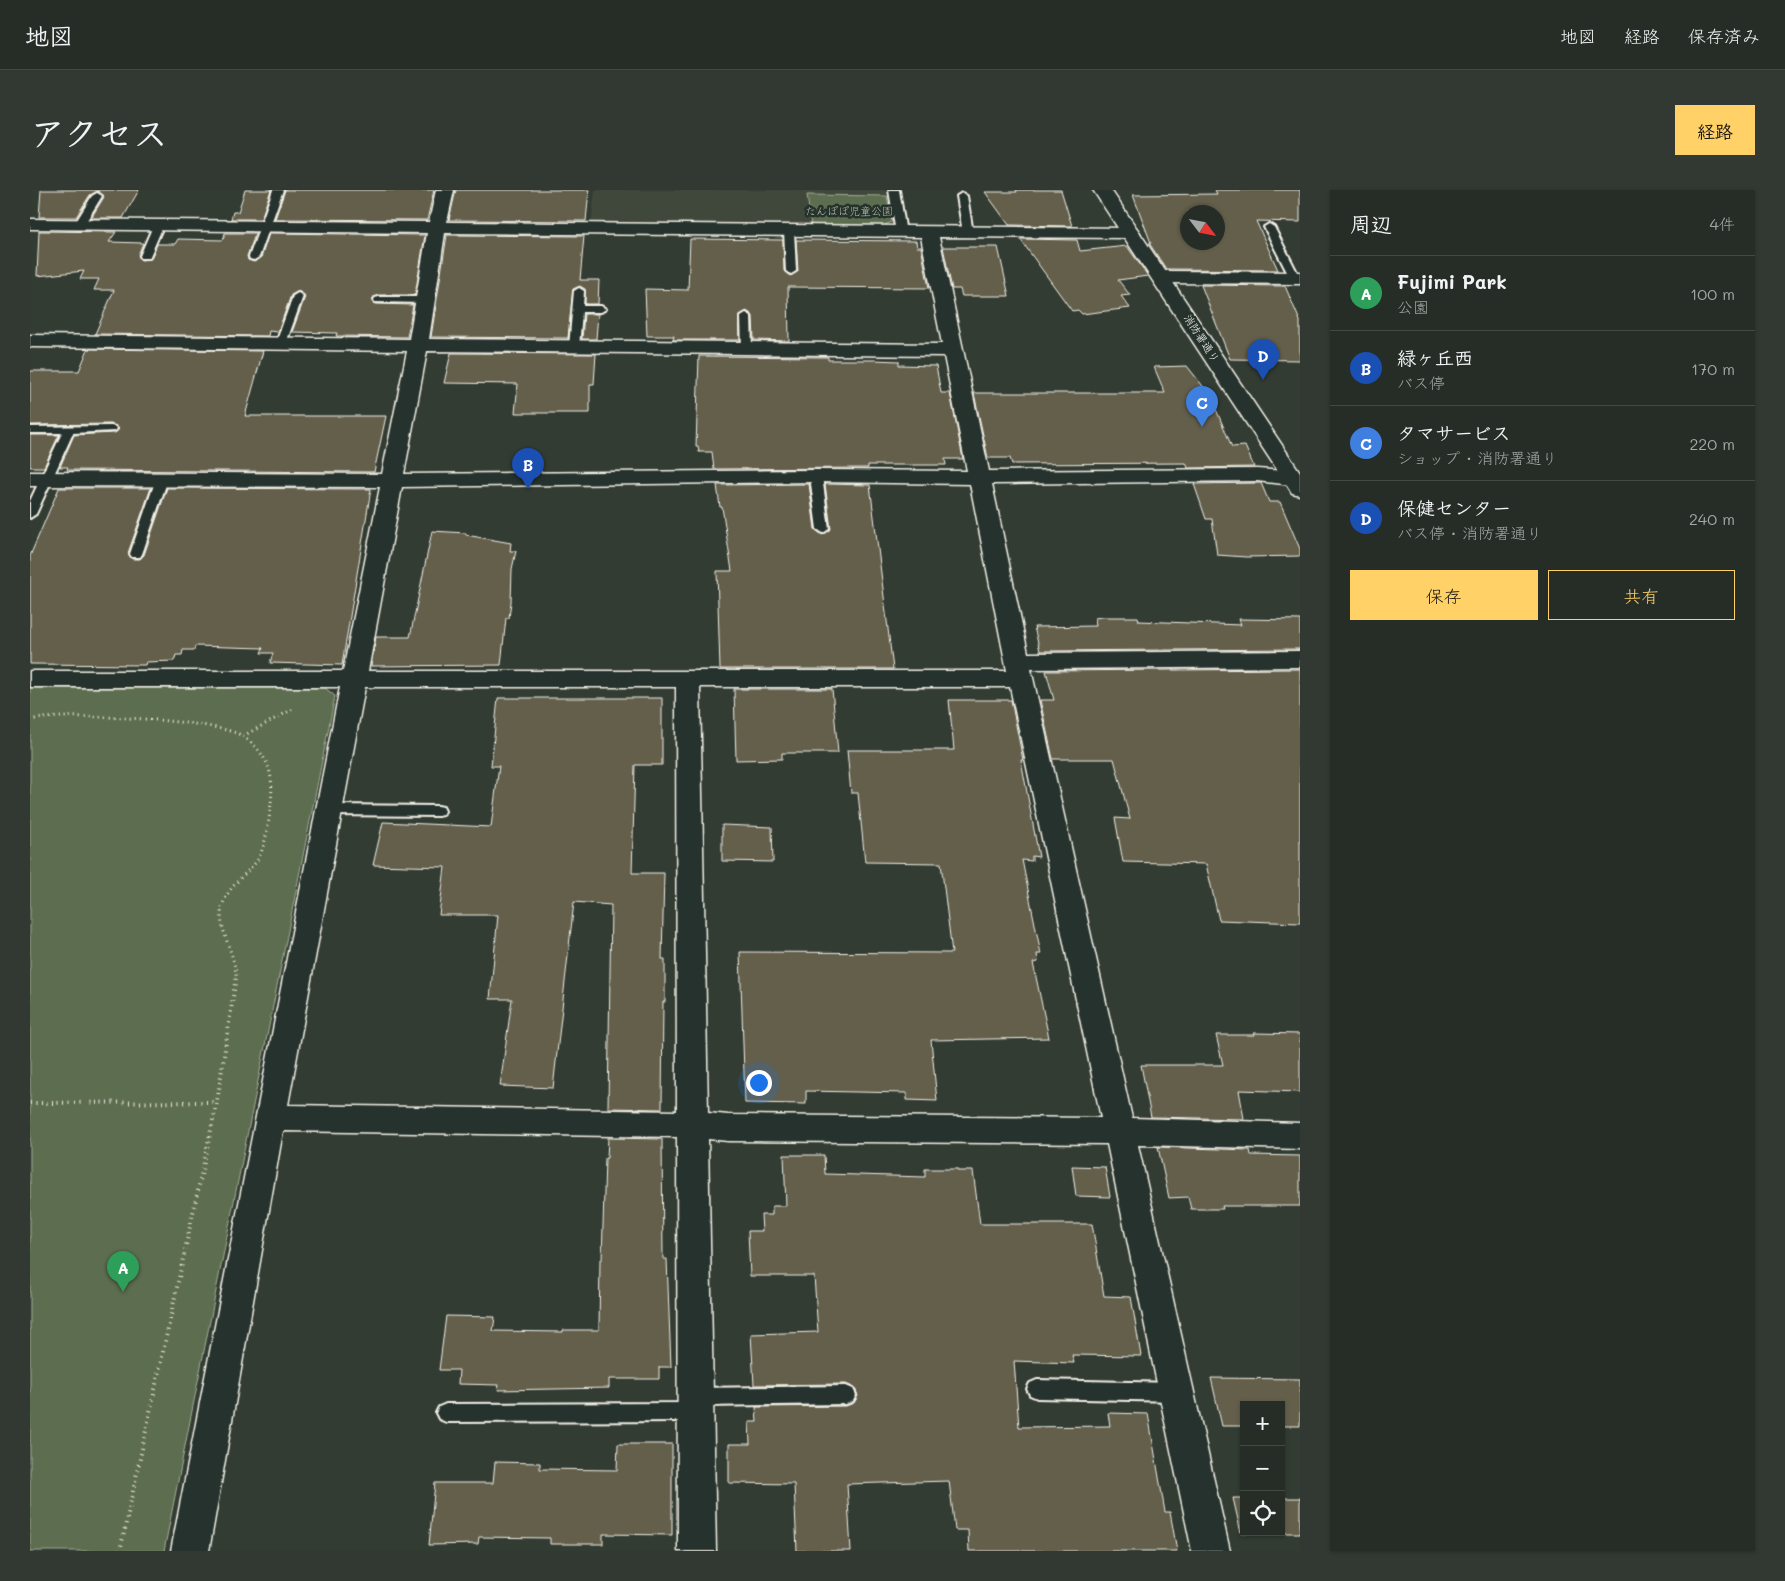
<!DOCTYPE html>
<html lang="ja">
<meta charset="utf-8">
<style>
body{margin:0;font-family:Mali,"Klee One",sans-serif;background:#323932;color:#f1f3f6}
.controls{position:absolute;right:15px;bottom:15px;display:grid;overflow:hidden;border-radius:0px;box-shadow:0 1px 4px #0004}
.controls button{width:45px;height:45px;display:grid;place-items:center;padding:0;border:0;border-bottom:1px solid #424943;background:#262d26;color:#f1f3f6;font:25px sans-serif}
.compass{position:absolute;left:1150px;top:15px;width:45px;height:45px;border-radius:50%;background:#262d26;box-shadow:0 1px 4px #0004;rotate:122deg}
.you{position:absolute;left:728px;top:892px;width:18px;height:18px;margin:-12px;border:4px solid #fff;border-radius:50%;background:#1a73e8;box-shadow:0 0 0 8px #1a73e833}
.badge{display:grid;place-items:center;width:32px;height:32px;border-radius:50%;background:#ffd166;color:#fff;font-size:16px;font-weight:700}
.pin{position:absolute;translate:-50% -41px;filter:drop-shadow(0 1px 2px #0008)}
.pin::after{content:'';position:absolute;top:26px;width:18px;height:15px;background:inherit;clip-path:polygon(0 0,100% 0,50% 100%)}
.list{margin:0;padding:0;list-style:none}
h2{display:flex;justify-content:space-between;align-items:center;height:65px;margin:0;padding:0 20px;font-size:21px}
h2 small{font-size:16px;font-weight:400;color:#a4a8a7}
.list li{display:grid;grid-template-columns:32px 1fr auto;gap:15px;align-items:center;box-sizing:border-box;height:75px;padding:0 20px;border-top:1px solid #424943}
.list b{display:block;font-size:19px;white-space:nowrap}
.list p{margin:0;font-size:16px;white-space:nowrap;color:#a4a8a7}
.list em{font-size:16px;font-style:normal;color:#a4a8a7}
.actions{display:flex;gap:10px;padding:15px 20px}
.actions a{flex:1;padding:11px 0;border:1px solid #ffd166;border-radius:0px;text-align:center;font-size:18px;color:#ffd166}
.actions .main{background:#ffd166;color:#111}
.icon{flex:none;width:28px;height:28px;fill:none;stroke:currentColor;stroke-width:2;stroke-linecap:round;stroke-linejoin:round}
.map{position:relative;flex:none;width:1270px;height:1361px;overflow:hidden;border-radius:0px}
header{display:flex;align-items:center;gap:30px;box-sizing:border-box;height:70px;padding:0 25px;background:#262d26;border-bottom:1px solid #424943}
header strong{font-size:24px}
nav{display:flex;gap:28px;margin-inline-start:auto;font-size:18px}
.intro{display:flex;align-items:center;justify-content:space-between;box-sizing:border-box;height:120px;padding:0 30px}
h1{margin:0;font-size:35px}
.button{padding:12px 22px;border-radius:0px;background:#ffd166;color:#111;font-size:18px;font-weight:700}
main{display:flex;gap:30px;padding:0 30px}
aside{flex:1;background:#262d26;border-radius:0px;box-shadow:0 1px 4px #0004}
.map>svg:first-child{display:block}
.built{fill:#41463a}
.green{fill:#5d6d4f;stroke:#a8af9c}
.building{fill:#635f4c;stroke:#f4f1e8;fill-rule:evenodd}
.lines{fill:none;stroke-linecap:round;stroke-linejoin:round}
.lane-casing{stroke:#f4f1e8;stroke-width:4}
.street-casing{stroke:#f4f1e8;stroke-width:3}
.secondary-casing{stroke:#f4f1e8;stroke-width:3}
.path-far1{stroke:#f4f1e8;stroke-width:3;stroke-dasharray:1 4;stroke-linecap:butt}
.path{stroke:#f4f1e8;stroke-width:4;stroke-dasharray:1 4.5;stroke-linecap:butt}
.lane{fill:#26332d;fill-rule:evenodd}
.street{fill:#26332d;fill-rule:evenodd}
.secondary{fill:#26332d;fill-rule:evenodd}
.labels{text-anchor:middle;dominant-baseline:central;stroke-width:5;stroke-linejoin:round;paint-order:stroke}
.far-park-label{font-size:11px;fill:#b8bcab;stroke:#26332d}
.far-street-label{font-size:11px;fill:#f4f1e8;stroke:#26332d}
</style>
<header>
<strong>地図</strong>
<nav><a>地図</a><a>経路</a><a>保存済み</a></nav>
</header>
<div class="intro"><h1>アクセス</h1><a class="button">経路</a></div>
<main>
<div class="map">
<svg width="1270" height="1361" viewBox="0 0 1270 1361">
<rect width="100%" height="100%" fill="#323c33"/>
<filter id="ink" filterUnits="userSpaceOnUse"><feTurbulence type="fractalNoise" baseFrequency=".02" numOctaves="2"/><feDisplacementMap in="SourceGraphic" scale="10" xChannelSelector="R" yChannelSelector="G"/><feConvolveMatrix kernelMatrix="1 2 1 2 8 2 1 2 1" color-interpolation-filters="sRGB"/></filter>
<g filter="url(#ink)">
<path class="built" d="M 565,0 L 856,0 L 857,6 L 777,5 L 781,35 L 561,34 Z"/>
<path class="green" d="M 777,5 L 857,6 L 862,32 L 852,36 L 781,35 Z
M 0,498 L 295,498 L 305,506 L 134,1361 L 0,1361 Z"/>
<path class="building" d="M 11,0 L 109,0 L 93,28 L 61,28 L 74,7 L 68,1 L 60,5 L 46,27 L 9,27 Z
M 215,0 L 241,0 L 231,29 L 201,29 L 203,22 L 208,22 Z
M 255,0 L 404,0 L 397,30 L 245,29 Z
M 426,0 L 559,0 L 556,31 L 419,30 Z
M 986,0 L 1031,0 L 1042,36 L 979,35 L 955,2 L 987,2 Z
M 1185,0 L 1270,0 L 1270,32 L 1226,31 L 1248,80 L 1136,79 L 1119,53 L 1121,53 L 1103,5 L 1187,4 ZM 1158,22 L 1188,22 L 1188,52 L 1158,52 Z
M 9,41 L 86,42 L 79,52 L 113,53 L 108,65 L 111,70 L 121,69 L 127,54 L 145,54 L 148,49 L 193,50 L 195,43 L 226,43 L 217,66 L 218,70 L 224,72 L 231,68 L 239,43 L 395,45 L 385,105 L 349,105 L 342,109 L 345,114 L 383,115 L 377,147 L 306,146 L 307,143 L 262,142 L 275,107 L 269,101 L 261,105 L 248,142 L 239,141 L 238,146 L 65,144 L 84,100 L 64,100 L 69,89 L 50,89 L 54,81 L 7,86 Z
M 417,45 L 554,46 L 550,90 L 569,90 L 568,114 L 555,114 L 555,99 L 550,96 L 543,99 L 538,148 L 401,147 Z
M 660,49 L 753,50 L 754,81 L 760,86 L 768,81 L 766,50 L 886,51 L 887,57 L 891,57 L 899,98 L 758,97 L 759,151 L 724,150 L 723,126 L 717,121 L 709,126 L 710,150 L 643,150 L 644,146 L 617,146 L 615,99 L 658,100 Z
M 990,49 L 1047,50 L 1050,61 L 1097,56 L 1118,86 L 1088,90 L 1100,105 L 1091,106 L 1100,118 L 1052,124 L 1048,120 L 1042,121 Z
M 913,57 L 968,57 L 979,106 L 932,106 L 930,99 L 922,99 Z
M 1171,95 L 1255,96 L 1270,131 L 1270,170 L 1200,169 Z
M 554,124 L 568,124 L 566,149 L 552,149 Z
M 58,159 L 233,161 L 215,226 L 356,226 L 344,282 L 37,280 L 38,277 L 30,277 L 44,245 L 85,243 L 89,239 L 81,234 L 0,235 L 0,181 L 49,181 Z
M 421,163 L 566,164 L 564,194 L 560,194 L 560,223 L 485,223 L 488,194 L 414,193 Z
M 669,166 L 798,167 L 798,170 L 843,170 L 869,171 L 869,175 L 906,176 L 911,203 L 920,203 L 933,269 L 915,269 L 916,275 L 838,275 L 838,278 L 684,279 L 682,262 L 669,262 L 668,256 L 666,256 Z
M 1157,176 L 1180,205 L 1202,257 L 1215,256 L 1224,277 L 1158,278 L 1156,273 L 982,274 L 980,268 L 958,268 L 944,203 L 1135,203 L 1124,177 Z
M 0,245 L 29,245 L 14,277 L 0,277 Z
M 1231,293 L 1239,312 L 1250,312 L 1270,359 L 1270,366 L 1216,367 L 1187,365 L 1182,329 L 1176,329 L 1164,294 Z
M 779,294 L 785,339 L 792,345 L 801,339 L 795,294 L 840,295 L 863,479 L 690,479 L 687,381 L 702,381 L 692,317 L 690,317 L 687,295 Z
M 29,298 L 121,298 L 98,363 L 102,369 L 110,369 L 114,365 L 137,298 L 341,299 L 312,475 L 240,473 L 243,463 L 231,463 L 233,458 L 165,456 L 164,460 L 153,460 L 152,465 L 146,465 L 144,471 L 116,472 L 115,475 L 0,474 L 0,366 Z
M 402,341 L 436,343 L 436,345 L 481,353 L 480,361 L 486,361 L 482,379 L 481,412 L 479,428 L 476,428 L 471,475 L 341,476 L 346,447 L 380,447 Z
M 1072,427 L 1108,427 L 1109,431 L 1211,435 L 1209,429 L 1270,430 L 1270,459 L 1010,461 L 1004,437 L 1066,436 L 1065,428 Z
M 1270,479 L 1270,733 L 1189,730 L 1176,674 L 1093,672 L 1085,628 L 1100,629 L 1084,569 L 1023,569 L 1010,510 L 1024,510 L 1016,481 Z
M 704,499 L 802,499 L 808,563 L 752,563 L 752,569 L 706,570 Z
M 468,508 L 632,508 L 632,575 L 605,575 L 602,683 L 634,683 L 632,769 L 635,769 L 635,812 L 633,812 L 632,919 L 578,918 L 581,715 L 544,712 L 523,898 L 470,896 L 482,809 L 460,809 L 468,725 L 409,725 L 415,677 L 343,675 L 353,632 L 461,637 L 469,576 L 461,576 Z
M 919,510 L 981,510 L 993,570 L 991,570 L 1009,667 L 1002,666 L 1002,671 L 992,670 L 1011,764 L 1007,764 L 1008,772 L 1003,773 L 1019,848 L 901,850 L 907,911 L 877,910 L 877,903 L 776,901 L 776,914 L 715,913 L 710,762 L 922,763 L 911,673 L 835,672 L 828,603 L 821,603 L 817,560 L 924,560 Z
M 692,635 L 742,637 L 743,672 L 692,671 Z
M 1224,843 L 1270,844 L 1270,902 L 1209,900 L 1214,929 L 1121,927 L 1111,875 L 1193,875 L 1186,845 L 1225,845 Z
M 578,948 L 632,949 L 633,1069 L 637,1069 L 641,1177 L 629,1177 L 629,1189 L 579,1189 L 579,1198 L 468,1200 L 469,1195 L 428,1194 L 429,1180 L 409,1180 L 416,1126 L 465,1127 L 463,1141 L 533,1142 L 533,1140 L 569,1140 L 570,1070 L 572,1070 L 575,968 L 577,968 Z
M 1128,957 L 1220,960 L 1221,965 L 1270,966 L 1270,1016 L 1192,1016 L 1193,1019 L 1161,1019 L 1158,1007 L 1139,1008 Z
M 754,965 L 794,965 L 795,984 L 895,987 L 895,979 L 928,979 L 928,981 L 943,981 L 950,1034 L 1062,1034 L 1074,1106 L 1101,1107 L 1111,1166 L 1042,1165 L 1044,1173 L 984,1171 L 989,1237 L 1080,1236 L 1078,1223 L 1118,1224 L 1135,1322 L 1140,1322 L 1147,1361 L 939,1361 L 938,1340 L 925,1340 L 919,1291 L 817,1294 L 821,1361 L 767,1361 L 764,1294 L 699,1293 L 699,1254 L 720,1254 L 719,1232 L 727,1232 L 726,1217 L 816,1216 L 824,1213 L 828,1206 L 825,1198 L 816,1194 L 724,1195 L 721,1144 L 788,1142 L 784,1086 L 720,1086 L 718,1041 L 732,1041 L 731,1025 L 742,1025 L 742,1016 L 756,1016 Z
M 1042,976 L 1075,977 L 1080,1007 L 1046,1006 Z
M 1181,1188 L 1270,1189 L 1270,1236 L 1251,1236 L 1251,1215 L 1214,1215 L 1214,1236 L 1192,1236 Z
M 588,1254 L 642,1254 L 642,1345 L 573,1344 L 573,1354 L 520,1354 L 520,1348 L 449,1347 L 448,1354 L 399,1355 L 405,1293 L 463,1293 L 465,1272 L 510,1273 L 510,1279 L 587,1280 Z
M 1203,1308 L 1214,1308 L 1214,1342 L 1251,1342 L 1251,1308 L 1270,1308 L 1270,1343 L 1211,1343 Z"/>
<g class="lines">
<defs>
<path id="lane" d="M 243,0 L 253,0 L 229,67 L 224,70 L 220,69 L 219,67 Z
M 859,0 L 869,0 L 876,43 L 874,45 L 871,46 L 866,43 Z
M 67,3 L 72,6 L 54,35 L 52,37 L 46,37 L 44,35 L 62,6 Z
M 932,3 L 937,6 L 943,43 L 938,46 L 933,43 L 927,6 Z
M 128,33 L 133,36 L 120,66 L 119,68 L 111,68 L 110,66 L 123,36 Z
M 1239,34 L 1244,37 L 1270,88 L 1269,90 L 1261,90 L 1260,88 L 1234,37 Z
M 759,38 L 764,41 L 766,81 L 761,84 L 756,81 L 754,41 Z
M 549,98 L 554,101 L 553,116 L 571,116 L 576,119 L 571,122 L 552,122 L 549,157 L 544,160 L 539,157 L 544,101 Z
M 268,103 L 273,106 L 256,153 L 255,155 L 247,155 L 246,153 L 263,106 Z
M 349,107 L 395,107 L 400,110 L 395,113 L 345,112 L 344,110 L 345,108 Z
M 716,123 L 721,126 L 722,158 L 717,161 L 712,158 L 711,126 Z
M 81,236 L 85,237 L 87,239 L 85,241 L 43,243 L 6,324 L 0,328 L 0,311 L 32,243 L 0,243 L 0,237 Z
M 786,282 L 792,286 L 799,339 L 793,343 L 787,339 L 780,286 Z
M 132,285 L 138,289 L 112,364 L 110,367 L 102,367 L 100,364 L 126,289 Z
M 298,615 L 408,616 L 413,617 L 415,621 L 413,625 L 408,626 L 298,625 L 293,624 L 291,620 L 293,616 Z
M 1007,1190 L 1146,1193 L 1153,1196 L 1156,1202 L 1153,1208 L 1146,1211 L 1007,1208 L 1000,1205 L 997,1199 L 1000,1193 Z
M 816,1196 L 823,1199 L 826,1205 L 823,1211 L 816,1214 L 673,1216 L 676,1222 L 673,1228 L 666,1231 L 416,1232 L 409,1229 L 406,1223 L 409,1217 L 416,1214 L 659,1213 L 656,1207 L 659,1201 L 666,1198 Z"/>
<path id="street" d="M 406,0 L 424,0 L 417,32 L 1101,38 L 1107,39 L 1110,43 L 1107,47 L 1101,48 L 909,47 L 959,281 L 1227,279 L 1270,282 L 1270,296 L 1227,291 L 962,294 L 998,463 L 1270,461 L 1270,477 L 1001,479 L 1102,928 L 1270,933 L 1270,959 L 1108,955 L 1200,1361 L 1162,1361 L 1077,954 L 698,951 L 678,949 L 686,1361 L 648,1361 L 647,947 L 253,941 L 179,1361 L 141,1361 L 310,497 L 0,497 L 0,481 L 313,481 L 350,297 L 0,296 L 0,282 L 352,284 L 377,161 L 0,157 L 0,145 L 379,149 L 397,43 L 0,39 L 0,29 L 399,32 ZM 415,43 L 891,47 L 912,154 L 399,149 ZM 397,161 L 914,166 L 937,281 L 786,280 L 374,284 ZM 786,292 L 940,294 L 977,481 L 338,481 L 372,297 ZM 335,497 L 646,497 L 647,921 L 258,915 ZM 670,497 L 980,497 L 1071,928 L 698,925 L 678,923 Z
M 1131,81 L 1270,82 L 1270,94 L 1131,93 L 1124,91 L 1122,87 L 1124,83 Z"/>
<path id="secondary" d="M 1063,0 L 1081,0 L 1270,282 L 1270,305 L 1262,303 L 1259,298 Z"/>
</defs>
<use href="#lane" class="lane-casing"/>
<use href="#street" class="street-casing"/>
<use href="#secondary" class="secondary-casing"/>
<path class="path-far1" d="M 0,530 C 33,522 189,529 214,547 C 239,565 244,585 241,613 C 239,630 236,658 226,672 C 214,686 197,698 192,717 C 187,739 207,767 206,788
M 213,546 L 265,518"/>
<path class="path" d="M 0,913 L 187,912
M 90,1361 L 187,912 L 206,787"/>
<use href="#lane" class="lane"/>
<use href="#street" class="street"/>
<use href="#secondary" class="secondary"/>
</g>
</g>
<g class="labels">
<g class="far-park-label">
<text x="819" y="20">たんぽぽ児童公園</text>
</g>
<g class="far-street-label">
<text transform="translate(1172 148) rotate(57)">消防署通り</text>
</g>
</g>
</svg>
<div class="controls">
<button>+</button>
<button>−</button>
<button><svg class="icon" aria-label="locate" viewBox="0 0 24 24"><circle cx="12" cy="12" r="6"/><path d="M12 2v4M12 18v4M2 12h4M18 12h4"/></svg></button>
</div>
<svg class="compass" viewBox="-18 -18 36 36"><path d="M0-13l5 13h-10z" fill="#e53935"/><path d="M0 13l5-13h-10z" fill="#a4a8a7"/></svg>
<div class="you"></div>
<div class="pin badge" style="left:93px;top:1102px;background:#2e9e5b">A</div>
<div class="pin badge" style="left:498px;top:299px;background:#1a4fb4">B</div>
<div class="pin badge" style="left:1172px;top:237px;background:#3f7fe0">C</div>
<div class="pin badge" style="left:1233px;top:190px;background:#1a4fb4">D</div>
</div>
<aside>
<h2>周辺<small>4件</small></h2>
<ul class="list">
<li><span class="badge" style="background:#2e9e5b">A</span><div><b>Fujimi Park</b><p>公園</p></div><em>100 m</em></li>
<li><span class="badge" style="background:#1a4fb4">B</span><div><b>緑ヶ丘西</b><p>バス停</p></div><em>170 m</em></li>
<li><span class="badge" style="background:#3f7fe0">C</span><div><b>タマサービス</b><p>ショップ · 消防署通り</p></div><em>220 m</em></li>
<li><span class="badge" style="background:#1a4fb4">D</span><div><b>保健センター</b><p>バス停 · 消防署通り</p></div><em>240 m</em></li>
</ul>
<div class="actions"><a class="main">保存</a><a>共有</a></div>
</aside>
</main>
